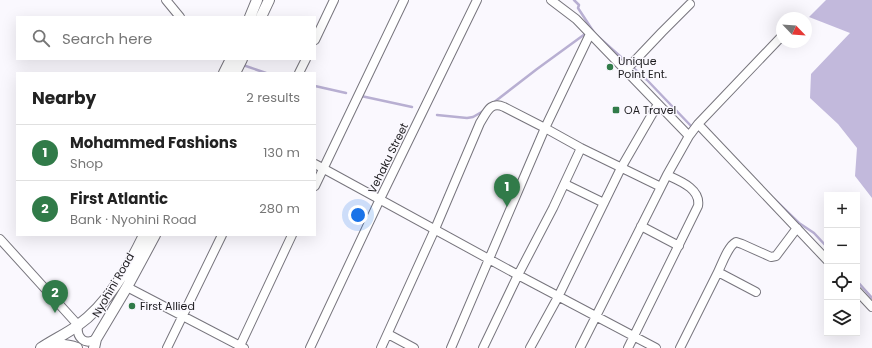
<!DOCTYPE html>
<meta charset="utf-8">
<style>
body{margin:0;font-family:Poppins,sans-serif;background:#f2f2f2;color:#222}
.controls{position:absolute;right:12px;bottom:12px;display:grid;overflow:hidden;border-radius:0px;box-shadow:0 4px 16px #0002}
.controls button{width:36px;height:36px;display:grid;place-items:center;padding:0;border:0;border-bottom:1px solid #e0e0e0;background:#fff;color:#222;font:20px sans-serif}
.compass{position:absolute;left:776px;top:12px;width:36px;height:36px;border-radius:50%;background:#fff;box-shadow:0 4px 16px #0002;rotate:115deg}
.you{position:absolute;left:358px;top:215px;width:14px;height:14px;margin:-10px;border:3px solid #fff;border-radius:50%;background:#1a73e8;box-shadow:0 0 0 6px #1a73e833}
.badge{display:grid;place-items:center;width:26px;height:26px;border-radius:50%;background:#317b49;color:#fff;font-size:13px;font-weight:700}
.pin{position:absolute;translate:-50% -33px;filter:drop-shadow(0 1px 2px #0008)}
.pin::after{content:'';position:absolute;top:21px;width:14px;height:12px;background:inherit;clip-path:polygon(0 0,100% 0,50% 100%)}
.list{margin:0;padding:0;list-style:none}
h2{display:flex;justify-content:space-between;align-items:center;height:52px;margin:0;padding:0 16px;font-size:17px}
h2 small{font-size:13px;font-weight:400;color:#767676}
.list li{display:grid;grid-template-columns:26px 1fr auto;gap:12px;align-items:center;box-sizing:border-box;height:56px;padding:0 16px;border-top:1px solid #e0e0e0}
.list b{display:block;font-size:15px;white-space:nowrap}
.list p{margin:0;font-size:13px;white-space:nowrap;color:#767676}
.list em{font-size:13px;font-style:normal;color:#767676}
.icon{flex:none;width:22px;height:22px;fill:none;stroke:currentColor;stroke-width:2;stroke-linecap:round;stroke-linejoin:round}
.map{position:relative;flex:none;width:872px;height:348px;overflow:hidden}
.search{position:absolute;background:#fff;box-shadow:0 4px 16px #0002;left:16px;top:16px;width:300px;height:44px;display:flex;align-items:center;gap:10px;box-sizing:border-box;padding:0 14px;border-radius:0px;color:#767676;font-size:15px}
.panel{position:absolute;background:#fff;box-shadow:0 4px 16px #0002;left:16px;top:72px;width:300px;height:164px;border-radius:0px}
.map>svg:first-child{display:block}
.forest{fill:#c2b9dc}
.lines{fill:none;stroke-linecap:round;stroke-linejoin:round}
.stream{stroke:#b8afd2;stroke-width:2.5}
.minor-casing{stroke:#77757d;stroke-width:10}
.major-casing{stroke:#77757d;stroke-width:12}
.minor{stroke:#fff;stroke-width:8}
.major{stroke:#fff;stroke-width:10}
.poi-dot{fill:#317b49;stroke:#faf8fe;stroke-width:1.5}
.labels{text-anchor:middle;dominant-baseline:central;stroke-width:3;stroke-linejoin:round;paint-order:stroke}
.poi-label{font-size:11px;fill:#1c1b1e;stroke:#faf8fe;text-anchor:start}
.street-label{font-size:11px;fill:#1c1b1e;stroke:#faf8fe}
</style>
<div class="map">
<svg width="872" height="348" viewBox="0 0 872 348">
<rect width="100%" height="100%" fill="#faf8fe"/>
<path class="forest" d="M 826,0 L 872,0 L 872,198 L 855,176 L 857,148 L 838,124 L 810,98 L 811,74 L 850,33 L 809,17 Z"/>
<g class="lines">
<path class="stream" d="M 574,0 L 579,5 L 578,8 L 595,34 L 647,80 L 693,128
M 243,65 L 266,73
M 315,86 L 346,93
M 361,96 L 412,107
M 493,103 L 537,69 L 585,34
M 437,115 L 467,118 L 473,117 L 485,110
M 774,199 L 799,223 L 814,233 L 827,247
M 857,281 L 872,298"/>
<defs>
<path id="minor" d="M 166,0 L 180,17
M 551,0 L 576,19 L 689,136
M 315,40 L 334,0
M 625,71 L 662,32 L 690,4
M 299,73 L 306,59
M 698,124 L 827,260
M 315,164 L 518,275 L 656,348
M 565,184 L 604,203
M 315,186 L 404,0
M 641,226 L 679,246
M 0,239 L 78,325 C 76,337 84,346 96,339
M 127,287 L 244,348
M 857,291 L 872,307
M 756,292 L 718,272 C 722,264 728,246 736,242 L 742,244 L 771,257 L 776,256 L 797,228
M 388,334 L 414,348
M 167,348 L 222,235
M 239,348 L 292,235
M 310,348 L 380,199 L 477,0
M 381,348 L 435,229 L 480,123 C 487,112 490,101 504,107 L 545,128 L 581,148 L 661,187
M 451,348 L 545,128 L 590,34
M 483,348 L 518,275 L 553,208 L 581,148
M 530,348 L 558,297 L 621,168 L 658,104
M 580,348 L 667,175 L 689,136 L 698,124 L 782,36
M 628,348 L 698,206 C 701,189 680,181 667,175
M 680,348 L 718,272"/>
<path id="major" d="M 250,17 L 257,0
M 261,17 L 269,0
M 224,73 L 231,59
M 235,73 L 242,59
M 47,346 C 58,344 67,344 77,348
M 41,348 C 53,340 66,334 77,326 C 108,304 128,268 144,235
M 94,348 L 96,339 L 127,287 L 155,235"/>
</defs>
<use href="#minor" class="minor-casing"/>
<use href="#major" class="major-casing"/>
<use href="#minor" class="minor"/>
<use href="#major" class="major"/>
</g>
<g class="poi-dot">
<circle cx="610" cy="67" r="4"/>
<rect x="612" y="106" width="8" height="8" rx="2"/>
<circle cx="132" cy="306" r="4"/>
</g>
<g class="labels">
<g class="poi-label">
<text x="618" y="61">Unique<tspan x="618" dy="13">Point Ent.</tspan></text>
<text x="624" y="110">OA Travel</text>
<text x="140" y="306">First Allied</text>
</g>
<g class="street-label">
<text transform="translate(388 158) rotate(-64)">Vehaku Street</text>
<text transform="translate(113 285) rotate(-60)">Nyohini Road</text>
</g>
</g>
</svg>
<div class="controls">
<button>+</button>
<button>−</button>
<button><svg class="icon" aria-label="locate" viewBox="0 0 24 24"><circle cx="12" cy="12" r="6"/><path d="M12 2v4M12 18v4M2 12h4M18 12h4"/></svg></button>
<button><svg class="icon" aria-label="layers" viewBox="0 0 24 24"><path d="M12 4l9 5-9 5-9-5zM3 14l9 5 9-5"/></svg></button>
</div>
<svg class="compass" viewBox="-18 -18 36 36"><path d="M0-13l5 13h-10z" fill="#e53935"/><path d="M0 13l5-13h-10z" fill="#767676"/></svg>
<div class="you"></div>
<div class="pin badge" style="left:507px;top:207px">1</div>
<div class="pin badge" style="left:55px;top:313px">2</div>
<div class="search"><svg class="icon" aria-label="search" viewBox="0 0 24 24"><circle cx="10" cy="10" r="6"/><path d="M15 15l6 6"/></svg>Search here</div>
<section class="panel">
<h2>Nearby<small>2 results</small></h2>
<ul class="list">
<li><span class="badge">1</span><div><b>Mohammed Fashions</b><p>Shop</p></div><em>130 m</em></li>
<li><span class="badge">2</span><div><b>First Atlantic</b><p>Bank · Nyohini Road</p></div><em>280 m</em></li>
</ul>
</section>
</div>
